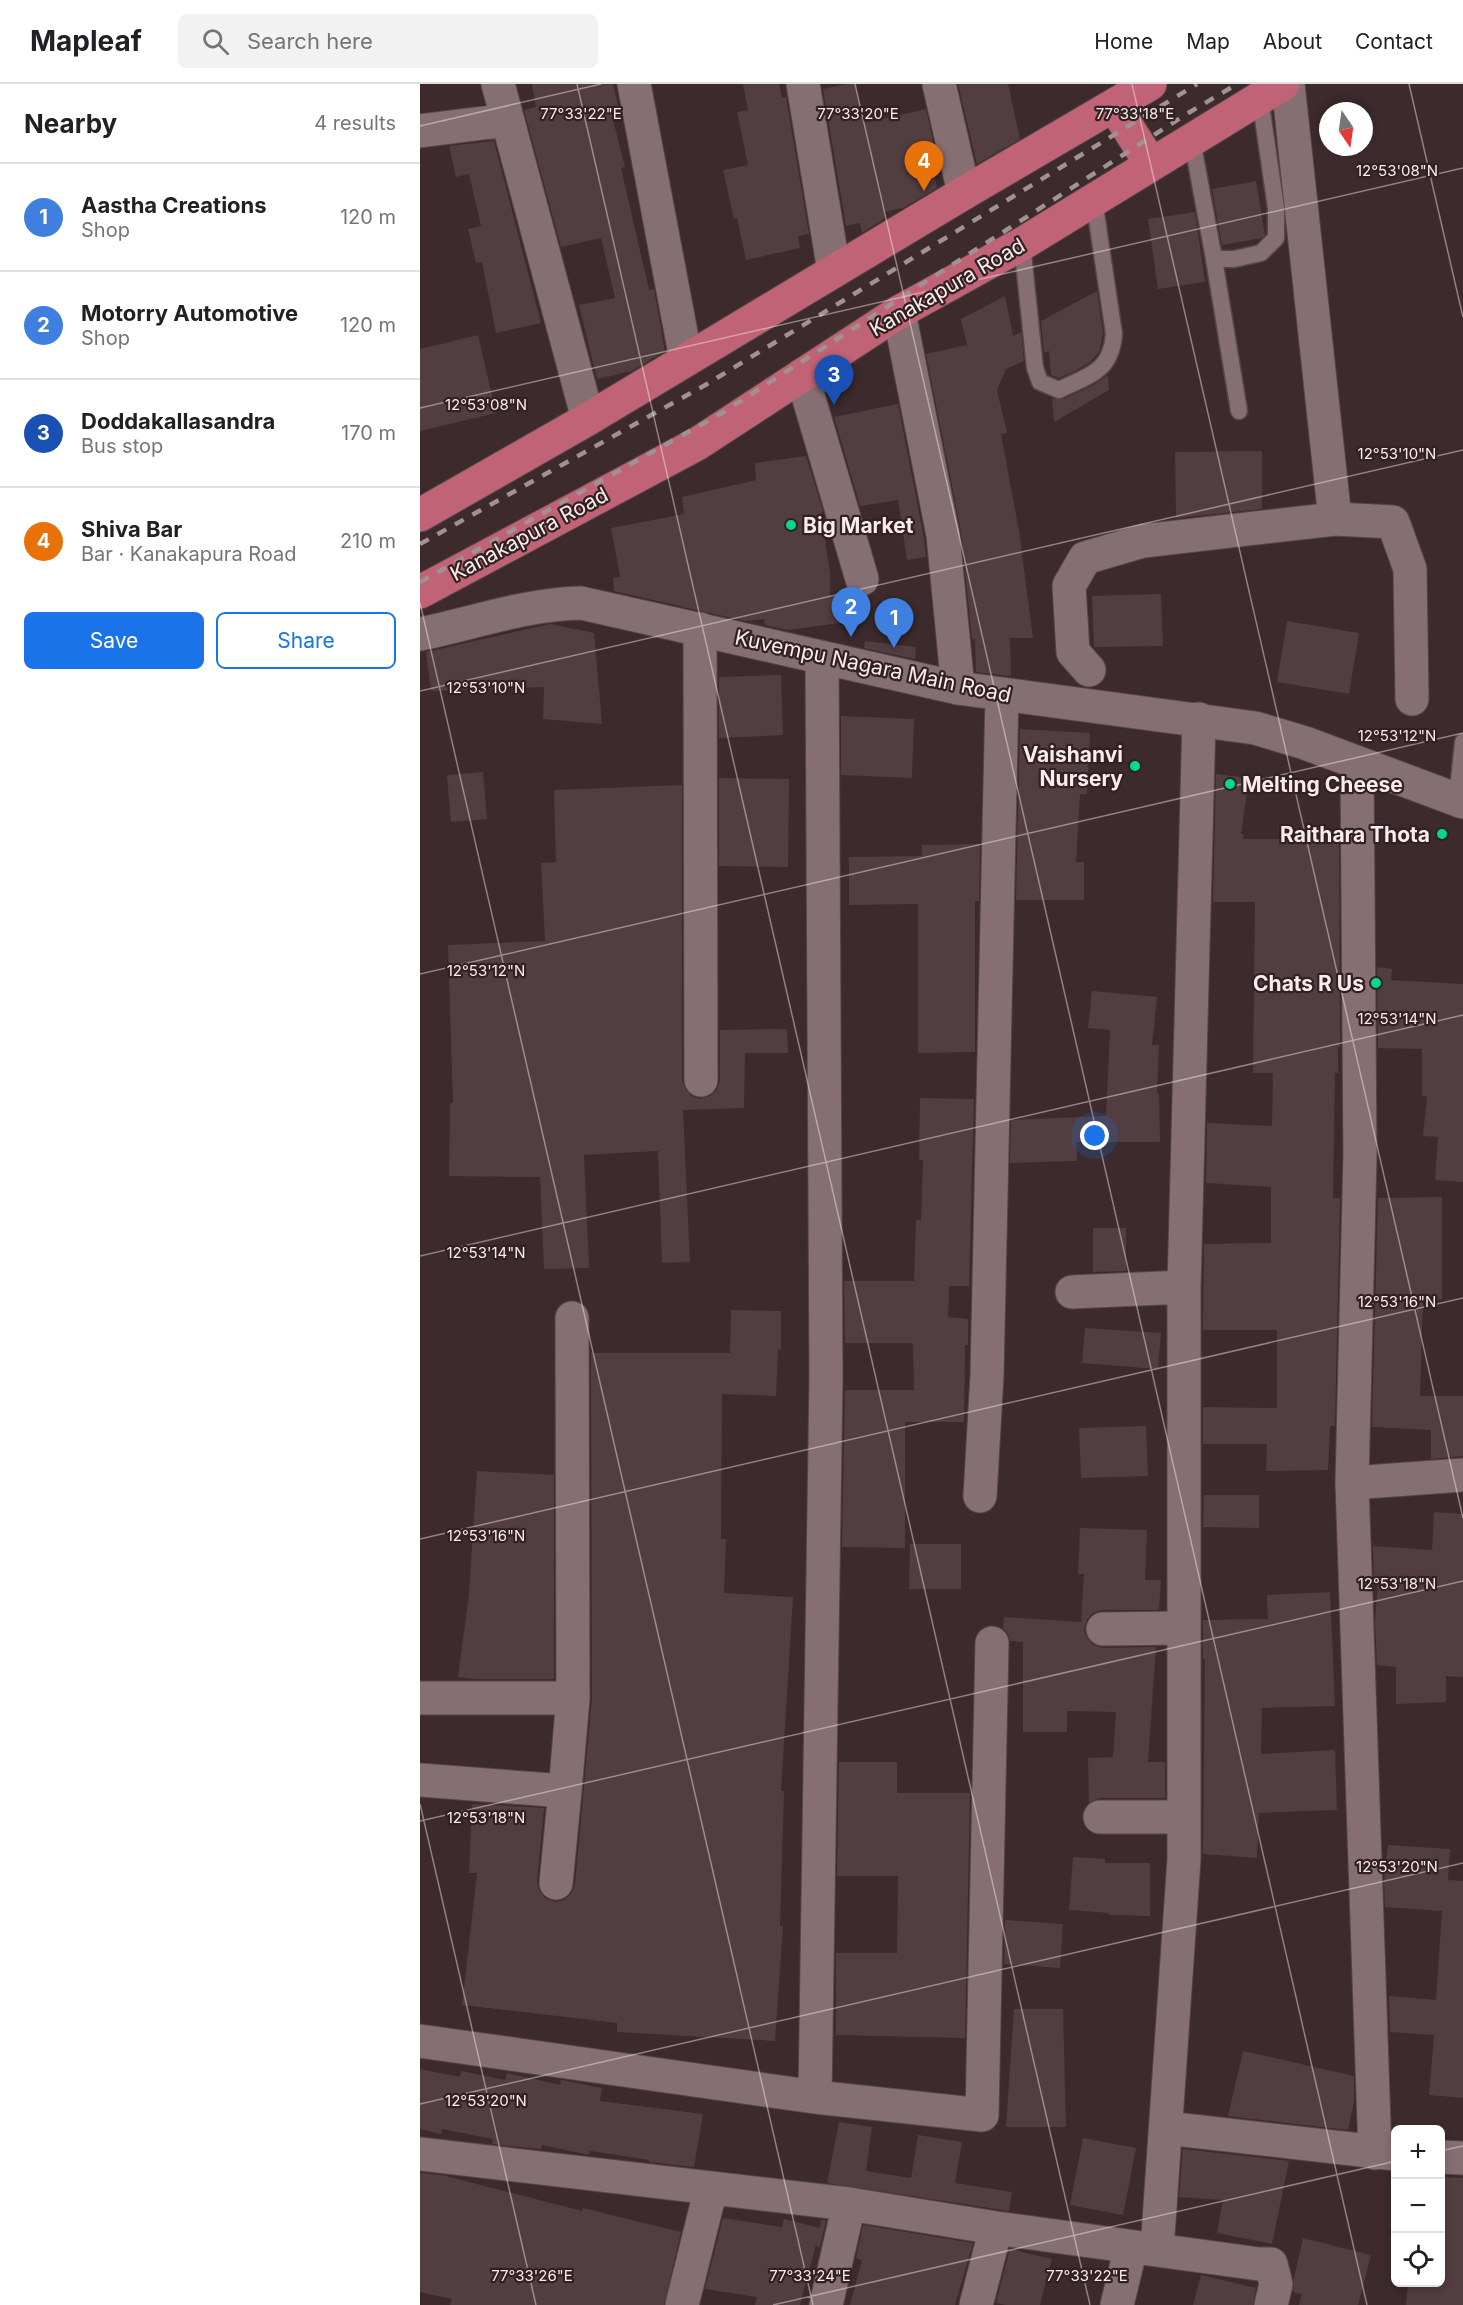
<!DOCTYPE html>
<meta charset="utf-8">
<style>
body{margin:0;font-family:Inter,sans-serif;background:#f2f2f2;color:#202124}
.controls{position:absolute;right:18px;bottom:18px;display:grid;overflow:hidden;border-radius:9px;box-shadow:0 3px 9px #0003}
.controls button{width:54px;height:54px;display:grid;place-items:center;padding:0;border:0;border-bottom:2px solid #e0e0e0;background:#fff;color:#202124;font:30px sans-serif}
.compass{position:absolute;left:899px;top:18px;width:54px;height:54px;border-radius:50%;background:#fff;box-shadow:0 3px 9px #0003;rotate:167deg}
.you{position:absolute;left:675px;top:1052px;width:21px;height:21px;margin:-15px;border:4px solid #fff;border-radius:50%;background:#1a73e8;box-shadow:0 0 0 9px #1a73e833}
.badge{display:grid;place-items:center;width:39px;height:39px;border-radius:50%;background:#1a73e8;color:#fff;font-size:20px;font-weight:700}
.pin{position:absolute;translate:-50% -50px;filter:drop-shadow(0 2px 3px #0008)}
.pin::after{content:'';position:absolute;top:32px;width:21px;height:18px;background:inherit;clip-path:polygon(0 0,100% 0,50% 100%)}
.list{margin:0;padding:0;list-style:none}
h2{display:flex;justify-content:space-between;align-items:center;height:78px;margin:0;padding:0 24px;font-size:26px}
h2 small{font-size:20px;font-weight:400;color:#757577}
.list li{display:grid;grid-template-columns:39px 1fr auto;gap:18px;align-items:center;box-sizing:border-box;height:108px;padding:0 24px;border-top:2px solid #e0e0e0}
.list b{display:block;font-size:22px;white-space:nowrap}
.list p{margin:0;font-size:20px;white-space:nowrap;color:#757577}
.list em{font-size:20px;font-style:normal;color:#757577}
.actions{display:flex;gap:12px;padding:18px 24px}
.actions a{flex:1;padding:14px 0;border:2px solid #1a73e8;border-radius:9px;text-align:center;font-size:21px;color:#1a73e8}
.actions .main{background:#1a73e8;color:#fff}
.icon{flex:none;width:33px;height:33px;fill:none;stroke:currentColor;stroke-width:2;stroke-linecap:round;stroke-linejoin:round}
.map{position:relative;flex:none;width:1043px;height:2221px;overflow:hidden}
header{display:flex;align-items:center;gap:36px;box-sizing:border-box;height:84px;padding:0 30px;background:#fff;border-bottom:2px solid #e0e0e0}
header strong{font-size:28px}
nav{display:flex;gap:33px;margin-inline-start:auto;font-size:21px}
.search{width:420px;height:54px;background:#f2f2f2;display:flex;align-items:center;gap:15px;box-sizing:border-box;padding:0 21px;border-radius:9px;color:#757577;font-size:22px}
main{display:flex}
aside{flex:1;background:#fff}
.map>svg:first-child{display:block}
.building{fill:#523e41}
.lines{fill:none;stroke-linecap:round;stroke-linejoin:round}
.service-casing{stroke:#564649;stroke-width:19}
.minor-casing{stroke:#564649;stroke-width:35}
.tertiary-casing{stroke:#564649;stroke-width:35}
.trunk-casing{stroke:#564649;stroke-width:35}
.service{stroke:#866f73;stroke-width:16}
.minor{stroke:#866f73;stroke-width:33}
.tertiary{stroke:#866f73;stroke-width:33}
.trunk{stroke:#c16377;stroke-width:33}
.rail{stroke:#a09193;stroke-width:4.5;stroke-dasharray:10 10;stroke-linecap:butt}
.ticks{fill:none;stroke:#f8eced;stroke-width:1.5;stroke-opacity:0.45}
.poi-dot{fill:#04d98b;stroke:#322023;stroke-width:2}
.labels{text-anchor:middle;dominant-baseline:central;stroke-width:4.5;stroke-linejoin:round;paint-order:stroke}
.street-label{font-size:21px;fill:#f8eced;stroke:#322023}
.poi-label{font-size:21px;font-weight:bold;fill:#f8eced;stroke:#322023;text-anchor:end}
.ticks-label{font-size:15px;text-anchor:middle;fill:#f8eced;stroke:#322023;stroke-width:4.5;stroke-linejoin:round;paint-order:stroke}
</style>
<header>
<strong>Mapleaf</strong>
<div class="search"><svg class="icon" aria-label="search" viewBox="0 0 24 24"><circle cx="10" cy="10" r="6"/><path d="M15 15l6 6"/></svg>Search here</div>
<nav><a>Home</a><a>Map</a><a>About</a><a>Contact</a></nav>
</header>
<main>
<aside>
<h2>Nearby<small>4 results</small></h2>
<ul class="list">
<li><span class="badge" style="background:#3f7fe0">1</span><div><b>Aastha Creations</b><p>Shop</p></div><em>120 m</em></li>
<li><span class="badge" style="background:#3f7fe0">2</span><div><b>Motorry Automotive</b><p>Shop</p></div><em>120 m</em></li>
<li><span class="badge" style="background:#1a4fb4">3</span><div><b>Doddakallasandra</b><p>Bus stop</p></div><em>170 m</em></li>
<li><span class="badge" style="background:#e8710a">4</span><div><b>Shiva Bar</b><p>Bar · Kanakapura Road</p></div><em>210 m</em></li>
</ul>
<div class="actions"><a class="main">Save</a><a>Share</a></div>
</aside>
<div class="map">
<svg width="1043" height="2221" viewBox="0 0 1043 2221">
<rect width="100%" height="100%" fill="#3c2a2c"/>
<path class="building" d="M 112,0 L 193,0 L 200,30 L 192,32 L 205,83 L 201,84 L 229,206 L 234,205 L 245,267 L 212,287 L 177,295 L 159,221 L 195,214 L 181,154 L 141,163 L 104,26 L 116,23 Z
M 323,0 L 359,0 L 362,14 L 366,13 L 389,150 L 378,152 L 380,164 L 326,176 L 317,134 L 314,135 L 303,86 L 328,81 L 317,28 L 328,26 Z
M 426,0 L 435,0 L 444,39 L 506,25 L 520,89 L 514,90 L 517,104 L 483,124 L 464,128 L 465,134 L 442,149 L 440,139 L 426,142 L 403,5 Z
M 538,0 L 588,0 L 600,55 L 557,80 Z
M 74,57 L 121,239 L 76,249 L 62,178 L 56,179 L 48,145 L 61,142 L 49,90 L 36,93 L 29,62 Z
M 836,97 L 845,151 L 842,154 L 802,161 L 792,105 Z
M 775,128 L 785,198 L 738,205 L 728,135 Z
M 677,207 L 683,250 L 679,268 L 670,278 L 655,287 L 639,294 L 631,291 L 629,267 L 624,269 L 621,237 Z
M 585,212 L 593,252 L 601,248 L 604,277 L 586,285 L 577,306 L 587,349 L 581,350 L 599,447 L 613,554 L 590,554 L 591,592 L 556,588 L 555,555 L 552,555 L 541,447 L 506,270 L 547,261 L 541,235 Z
M 58,251 L 76,329 L 0,347 L 0,265 Z
M 688,291 L 689,306 L 634,338 L 632,315 L 644,315 L 674,301 Z
M 478,320 L 504,454 L 506,473 L 487,476 L 478,416 L 440,422 L 414,333 Z
M 842,367 L 842,425 L 756,434 L 755,368 Z
M 386,372 L 403,427 L 401,428 L 410,489 L 410,512 L 438,515 L 436,537 L 367,546 L 345,541 L 344,535 L 325,537 L 194,507 L 193,494 L 200,493 L 191,444 L 264,430 L 262,413 L 336,396 L 335,379 Z
M 741,510 L 743,562 L 674,563 L 672,512 Z
M 867,537 L 939,549 L 929,610 L 857,598 Z
M 130,540 L 174,549 L 182,640 L 123,635 L 124,603 L 11,607 L 6,568 Z
M 445,557 L 496,563 L 495,575 L 444,564 Z
M 361,591 L 363,651 L 299,654 L 299,593 Z
M 421,632 L 494,635 L 492,694 L 421,691 Z
M 600,645 L 670,649 L 667,710 L 660,710 L 656,778 L 664,778 L 664,816 L 596,816 Z
M 63,688 L 67,735 L 31,738 L 27,691 Z
M 796,690 L 829,694 L 821,750 L 824,750 L 823,755 L 919,755 L 920,963 L 918,963 L 918,989 L 915,989 L 913,1114 L 920,1114 L 915,1342 L 910,1342 L 908,1386 L 846,1387 L 847,1360 L 783,1360 L 783,1323 L 857,1324 L 857,1246 L 783,1246 L 784,1160 L 851,1159 L 851,1103 L 786,1099 L 787,1039 L 852,1042 L 853,989 L 833,989 L 835,818 L 793,818 Z
M 299,694 L 369,695 L 368,783 L 299,782 Z
M 262,701 L 262,996 L 265,1005 L 271,1012 L 280,1015 L 290,1012 L 297,1006 L 300,996 L 300,946 L 367,945 L 368,969 L 325,969 L 324,1024 L 263,1026 L 270,1178 L 242,1179 L 238,1067 L 164,1071 L 169,1184 L 124,1185 L 120,1093 L 29,1092 L 30,1019 L 33,1019 L 28,861 L 125,857 L 121,779 L 136,778 L 134,706 Z
M 560,760 L 559,817 L 555,817 L 555,968 L 498,969 L 498,820 L 429,821 L 429,773 L 502,772 L 502,761 Z
M 957,883 L 972,885 L 971,896 L 1043,900 L 1043,1098 L 1015,1096 L 1018,1053 L 1003,1052 L 1007,1012 L 1002,1012 L 1002,965 L 958,964 Z
M 672,907 L 737,913 L 732,961 L 739,961 L 737,1009 L 739,1009 L 740,1058 L 656,1058 L 657,1077 L 590,1079 L 591,1036 L 686,1032 L 690,946 L 668,944 Z
M 500,1014 L 554,1015 L 549,1202 L 529,1202 L 528,1233 L 548,1235 L 548,1261 L 545,1261 L 544,1338 L 485,1338 L 485,1464 L 422,1463 L 425,1306 L 494,1306 L 493,1261 L 491,1259 L 425,1259 L 424,1197 L 494,1197 L 496,1136 L 501,1136 L 503,1076 L 499,1076 Z
M 1022,1113 L 1022,1215 L 1003,1215 L 1000,1312 L 1043,1312 L 1043,1372 L 1011,1375 L 1011,1346 L 952,1343 L 958,1114 Z
M 673,1144 L 706,1144 L 706,1187 L 673,1188 Z
M 311,1226 L 361,1227 L 361,1266 L 358,1266 L 356,1312 L 302,1310 L 301,1455 L 306,1455 L 304,1509 L 373,1513 L 361,1707 L 364,1707 L 360,1842 L 363,1842 L 355,1957 L 197,1948 L 197,1939 L 42,1921 L 57,1789 L 49,1789 L 52,1720 L 124,1724 L 117,1797 L 119,1806 L 125,1814 L 135,1818 L 144,1816 L 151,1810 L 155,1801 L 172,1614 L 171,1269 L 310,1269 Z
M 665,1244 L 741,1249 L 738,1285 L 662,1279 Z
M 726,1342 L 728,1392 L 661,1394 L 659,1344 Z
M 57,1387 L 134,1391 L 134,1595 L 55,1595 L 38,1593 L 49,1510 Z
M 784,1411 L 839,1411 L 839,1444 L 783,1443 Z
M 1014,1428 L 1043,1430 L 1043,1593 L 1026,1592 L 1026,1618 L 976,1620 L 976,1583 L 957,1581 L 955,1536 L 958,1497 L 954,1497 L 953,1462 L 1012,1466 Z
M 660,1444 L 727,1446 L 725,1496 L 741,1496 L 739,1526 L 682,1526 L 673,1529 L 667,1535 L 664,1546 L 667,1554 L 673,1561 L 683,1564 L 736,1563 L 728,1678 L 745,1678 L 745,1714 L 680,1714 L 669,1719 L 668,1674 L 693,1673 L 696,1628 L 647,1627 L 647,1648 L 603,1648 L 603,1558 L 590,1557 L 588,1550 L 583,1544 L 584,1533 L 661,1538 L 664,1490 L 658,1490 Z
M 490,1460 L 541,1460 L 541,1505 L 489,1505 Z
M 910,1508 L 915,1622 L 842,1624 L 841,1670 L 915,1666 L 917,1726 L 839,1729 L 837,1774 L 783,1770 L 785,1575 L 783,1575 L 783,1536 L 848,1535 L 847,1511 Z
M 419,1678 L 477,1678 L 477,1709 L 550,1709 L 545,1954 L 416,1951 L 416,1869 L 477,1869 L 478,1792 L 417,1792 Z
M 968,1761 L 1030,1765 L 1028,1796 L 1043,1797 L 1043,2014 L 1009,2011 L 1014,1951 L 970,1948 L 969,1912 L 1016,1916 L 1022,1827 L 965,1823 L 964,1797 Z
M 653,1773 L 685,1775 L 685,1779 L 730,1779 L 730,1832 L 689,1831 L 689,1829 L 649,1826 Z
M 585,1836 L 643,1840 L 640,1884 L 584,1880 Z
M 594,1925 L 643,1925 L 646,2043 L 586,2043 Z
M 823,1967 L 934,1992 L 934,2018 L 928,2046 L 808,2032 Z
M 0,1985 L 40,1993 L 41,1987 L 85,1996 L 87,1989 L 140,2001 L 141,1996 L 147,1997 L 182,2004 L 180,2017 L 283,2030 L 274,2083 L 229,2078 L 229,2076 L 170,2067 L 169,2071 L 122,2061 L 121,2065 L 72,2060 L 73,2055 L 22,2045 L 21,2050 L 0,2045 Z
M 419,2038 L 452,2043 L 446,2087 L 491,2094 L 498,2051 L 542,2058 L 535,2099 L 592,2108 L 589,2127 L 407,2099 Z
M 663,2054 L 716,2064 L 703,2131 L 650,2121 Z
M 763,2065 L 869,2077 L 852,2160 L 797,2149 L 803,2116 L 759,2113 Z
M 0,2089 L 22,2091 L 162,2127 L 163,2124 L 261,2148 L 244,2221 L 30,2221 L 32,2215 L 0,2208 Z
M 1020,2093 L 1043,2094 L 1043,2221 L 986,2221 L 988,2199 L 1020,2199 Z
M 303,2134 L 362,2143 L 364,2135 L 400,2144 L 401,2136 L 406,2136 L 400,2163 L 396,2162 L 398,2153 L 380,2221 L 335,2221 L 337,2213 L 285,2205 Z
M 443,2141 L 553,2159 L 535,2221 L 430,2221 L 442,2176 L 436,2174 Z
M 883,2154 L 951,2171 L 938,2221 L 879,2221 L 882,2210 L 873,2208 L 874,2193 Z
M 590,2165 L 632,2175 L 620,2221 L 586,2221 L 576,2219 Z
M 781,2191 L 836,2204 L 833,2221 L 773,2221 Z"/>
<g class="lines">
<defs>
<path id="service" d="M 772,56 L 794,175 L 814,175 L 841,169 L 856,154 L 856,124 L 840,14
M 602,160 L 615,284 L 620,298 L 639,306 C 669,291 691,288 694,250 L 674,116
M 794,175 L 819,327
M 1037,715 L 1043,658"/>
<path id="minor" d="M 78,0 L 168,335
M 214,0 L 266,275
M 383,0 L 414,187
M 519,0 L 544,109
M 868,0 L 915,435
M 0,47 L 87,36
M 479,228 L 523,451 L 538,604
M 382,291 L 442,495
M 280,545 L 281,996
M 669,586 L 653,568 L 649,502 L 665,474 L 723,457 L 915,435 L 973,438 L 990,485 L 992,615
M 652,1208 L 764,1203
M 932,1399 L 940,1071 L 937,679
M 560,1412 L 567,1291 L 582,611
M 683,1545 L 764,1544
M 0,1614 L 153,1614
M 0,1696 L 145,1707 L 136,1799
M 145,1707 L 153,1614 L 152,1234
M 680,1733 L 764,1733
M 0,1957 L 395,2013 L 562,2031 L 572,1559
M 395,2013 L 406,1294 L 402,574
M 746,2044 L 976,2070
M 955,2069 L 932,1399 L 1043,1391
M 0,2070 L 429,2120 L 576,2144 L 839,2180 L 851,2180 L 856,2200 L 851,2221
M 1020,2073 L 1043,2074
M 737,2166 L 764,1775 L 764,1203 L 779,635
M 262,2221 L 291,2104
M 406,2221 L 429,2120
M 556,2221 L 576,2144
M 697,2221 L 711,2163"/>
<path id="tertiary" d="M 0,550 C 54,539 106,520 161,519 L 538,604 L 835,644 L 885,659 L 1043,718"/>
<path id="trunk" d="M 694,22 L 731,80
M 0,431 L 168,335 L 544,109 L 730,0
M 0,508 L 277,360 L 479,228 L 602,160 L 863,0"/>
</defs>
<use href="#service" class="service-casing"/>
<use href="#minor" class="minor-casing"/>
<use href="#tertiary" class="tertiary-casing"/>
<use href="#trunk" class="trunk-casing"/>
<use href="#service" class="service"/>
<use href="#minor" class="minor"/>
<use href="#tertiary" class="tertiary"/>
<use href="#trunk" class="trunk"/>
<path class="rail" d="M 0,460 L 287,300 L 777,0
M 0,498 L 302,329 L 765,31 L 817,0"/>
</g>
<path class="ticks" d="M 157,0 L 670,2221M 435,0 L 947,2221M 712,0 L 1043,1434M 989,0 L 1043,233M 0,42 L 181,0M 0,324 L 1043,84M 0,519 L 393,2221M 0,607 L 1043,366M 0,890 L 1043,649M 0,1172 L 1043,931M 0,1455 L 1043,1214M 0,1720 L 116,2221M 0,1737 L 1043,1497M 0,2020 L 1043,1779M 1020,2067 L 1043,2062M 353,2221 L 976,2077"/>
<g class="poi-dot">
<circle cx="371" cy="441" r="6"/>
<circle cx="715" cy="682" r="6"/>
<circle cx="810" cy="700" r="6"/>
<circle cx="1022" cy="750" r="6"/>
<circle cx="956" cy="899" r="6"/>
</g>
<g class="labels">
<g class="street-label">
<text transform="translate(527 203) rotate(-30)">Kanakapura Road</text>
<text transform="translate(109 450) rotate(-28)">Kanakapura Road</text>
<text transform="translate(453 582) rotate(12)">Kuvempu Nagara Main Road</text>
</g>
<g class="poi-label">
<text x="383" y="441" text-anchor="start">Big Market</text>
<text x="703" y="670">Vaishanvi<tspan x="703" dy="24">Nursery</tspan></text>
<text x="822" y="700" text-anchor="start">Melting Cheese</text>
<text x="1010" y="750">Raithara Thota</text>
<text x="944" y="899">Chats R Us</text>
</g>
</g>
<g class="ticks-label">
<text x="161" y="35">77°33'22"E</text>
<text x="438" y="35">77°33'20"E</text>
<text x="715" y="35">77°33'18"E</text>
<text x="977" y="92">12°53'08"N</text>
<text x="66" y="326">12°53'08"N</text>
<text x="977" y="375">12°53'10"N</text>
<text x="66" y="609">12°53'10"N</text>
<text x="977" y="657">12°53'12"N</text>
<text x="66" y="892">12°53'12"N</text>
<text x="977" y="940">12°53'14"N</text>
<text x="66" y="1174">12°53'14"N</text>
<text x="977" y="1223">12°53'16"N</text>
<text x="66" y="1457">12°53'16"N</text>
<text x="977" y="1505">12°53'18"N</text>
<text x="66" y="1739">12°53'18"N</text>
<text x="977" y="1788">12°53'20"N</text>
<text x="66" y="2022">12°53'20"N</text>
<text x="112" y="2197">77°33'26"E</text>
<text x="390" y="2197">77°33'24"E</text>
<text x="667" y="2197">77°33'22"E</text>
</g>
</svg>
<div class="controls">
<button>+</button>
<button>−</button>
<button><svg class="icon" aria-label="locate" viewBox="0 0 24 24"><circle cx="12" cy="12" r="6"/><path d="M12 2v4M12 18v4M2 12h4M18 12h4"/></svg></button>
</div>
<svg class="compass" viewBox="-18 -18 36 36"><path d="M0-13l5 13h-10z" fill="#e53935"/><path d="M0 13l5-13h-10z" fill="#757577"/></svg>
<div class="you"></div>
<div class="pin badge" style="left:474px;top:564px;background:#3f7fe0">1</div>
<div class="pin badge" style="left:431px;top:553px;background:#3f7fe0">2</div>
<div class="pin badge" style="left:414px;top:321px;background:#1a4fb4">3</div>
<div class="pin badge" style="left:504px;top:107px;background:#e8710a">4</div>
</div>
</main>
